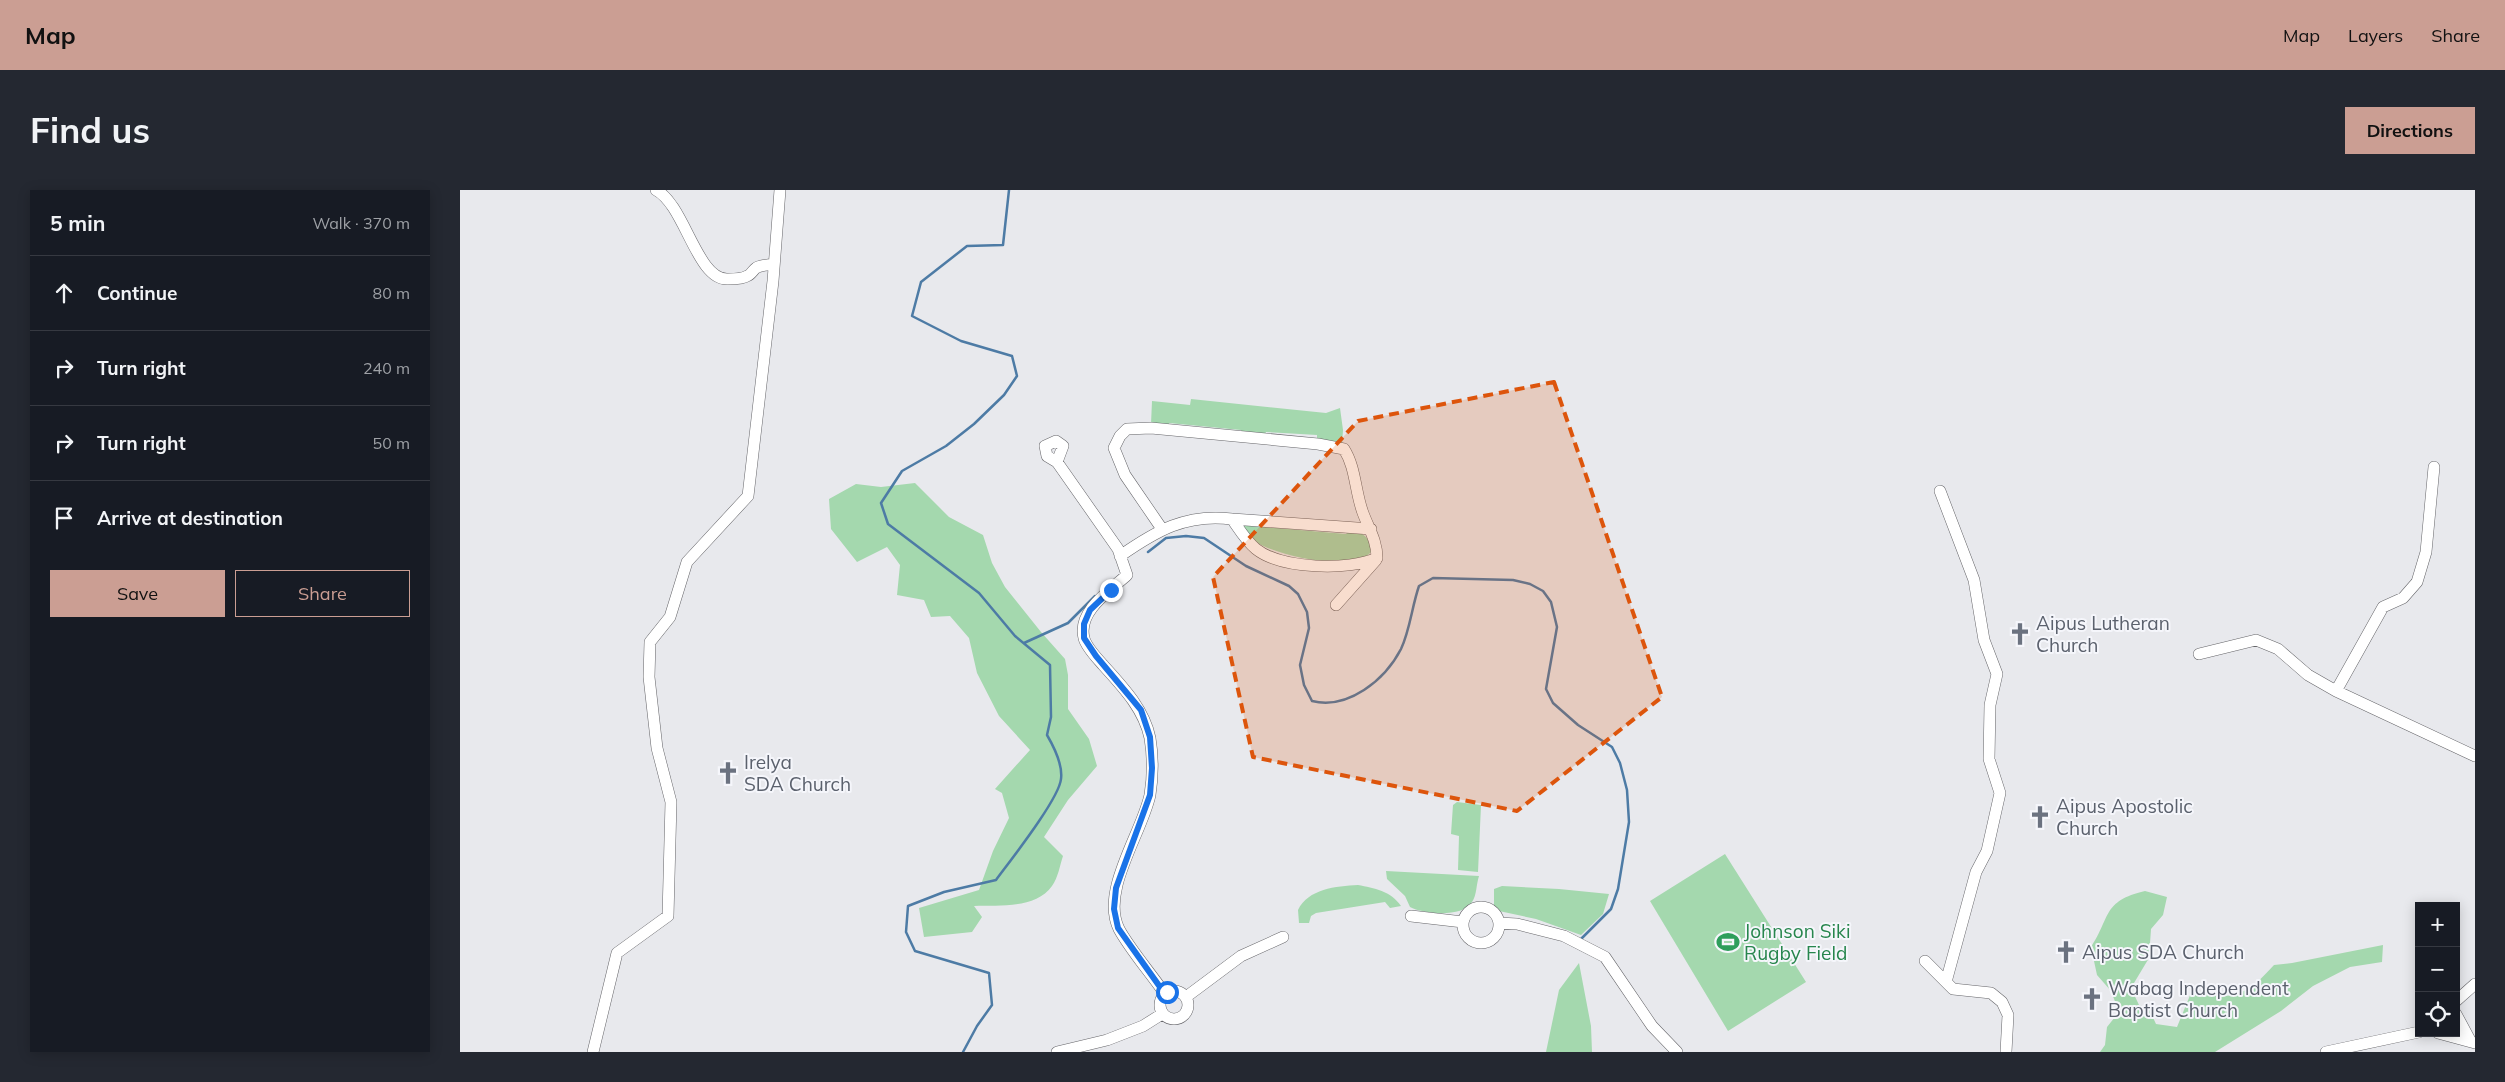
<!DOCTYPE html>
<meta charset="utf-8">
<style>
body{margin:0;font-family:Mulish,sans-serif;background:#242831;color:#f1f3f6}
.controls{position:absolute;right:15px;bottom:15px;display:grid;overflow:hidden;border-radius:0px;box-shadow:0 2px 12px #0003}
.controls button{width:45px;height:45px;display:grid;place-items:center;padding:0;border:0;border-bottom:1px solid #363941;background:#171b24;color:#f1f3f6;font:25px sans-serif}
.stop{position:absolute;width:15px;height:15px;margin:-11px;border:4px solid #1a73e8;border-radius:50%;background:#fff}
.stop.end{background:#1a73e8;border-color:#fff;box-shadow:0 1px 5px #0008}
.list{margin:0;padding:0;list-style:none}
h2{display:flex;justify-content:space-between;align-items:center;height:65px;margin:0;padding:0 20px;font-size:21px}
h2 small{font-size:16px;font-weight:400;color:#9ea1a6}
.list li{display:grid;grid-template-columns:32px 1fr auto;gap:15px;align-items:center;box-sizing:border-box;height:75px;padding:0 20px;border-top:1px solid #363941}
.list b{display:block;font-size:19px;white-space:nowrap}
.list em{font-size:16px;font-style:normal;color:#9ea1a6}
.actions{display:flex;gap:10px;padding:15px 20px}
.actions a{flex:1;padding:11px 0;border:1px solid #cb9e93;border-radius:0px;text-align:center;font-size:18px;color:#cb9e93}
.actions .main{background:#cb9e93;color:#111}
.icon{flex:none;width:28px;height:28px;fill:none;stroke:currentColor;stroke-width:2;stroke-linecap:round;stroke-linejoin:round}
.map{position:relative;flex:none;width:2015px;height:862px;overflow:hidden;border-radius:0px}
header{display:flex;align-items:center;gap:30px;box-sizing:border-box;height:70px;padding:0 25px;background:#cb9e93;color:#111}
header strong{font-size:24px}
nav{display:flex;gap:28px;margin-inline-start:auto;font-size:18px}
.intro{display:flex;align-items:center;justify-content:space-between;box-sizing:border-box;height:120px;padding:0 30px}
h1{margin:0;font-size:35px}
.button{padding:12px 22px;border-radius:0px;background:#cb9e93;color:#111;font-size:18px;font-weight:700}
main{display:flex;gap:30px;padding:0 30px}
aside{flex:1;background:#171b24;border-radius:0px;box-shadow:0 2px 12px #0003}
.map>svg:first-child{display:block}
.green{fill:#a4d8ae}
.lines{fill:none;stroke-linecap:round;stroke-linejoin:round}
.stream{stroke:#4d7ba5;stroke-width:2.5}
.minor-casing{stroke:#656569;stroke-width:12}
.minor{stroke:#fff;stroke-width:11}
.route{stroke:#1a73e8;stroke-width:6}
.marked{fill:#dd550c;fill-opacity:0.2;stroke:#dd550c;stroke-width:4;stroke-dasharray:10 6;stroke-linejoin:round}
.labels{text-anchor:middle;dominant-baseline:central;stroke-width:4;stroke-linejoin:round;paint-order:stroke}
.worship-label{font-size:19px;fill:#5b616d;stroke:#f5f6fb;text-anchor:start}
.leisure-label{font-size:19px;fill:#27864d;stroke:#f5f6fb;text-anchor:start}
</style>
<header>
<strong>Map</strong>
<nav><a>Map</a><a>Layers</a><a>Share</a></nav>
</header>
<div class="intro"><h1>Find us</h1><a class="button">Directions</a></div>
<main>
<aside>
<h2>5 min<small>Walk · 370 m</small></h2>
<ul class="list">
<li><svg class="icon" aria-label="ahead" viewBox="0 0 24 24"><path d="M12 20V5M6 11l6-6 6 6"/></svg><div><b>Continue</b></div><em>80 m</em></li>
<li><svg class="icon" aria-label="right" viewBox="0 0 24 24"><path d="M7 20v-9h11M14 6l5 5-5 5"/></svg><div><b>Turn right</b></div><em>240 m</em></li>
<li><svg class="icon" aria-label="right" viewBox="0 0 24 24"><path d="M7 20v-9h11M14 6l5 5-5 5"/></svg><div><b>Turn right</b></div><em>50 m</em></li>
<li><svg class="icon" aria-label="arrive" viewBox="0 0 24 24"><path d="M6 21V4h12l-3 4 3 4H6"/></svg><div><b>Arrive at destination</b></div></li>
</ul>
<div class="actions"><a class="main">Save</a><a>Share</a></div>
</aside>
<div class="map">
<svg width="2015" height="862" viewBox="0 0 2015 862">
<rect width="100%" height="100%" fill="#e8e9ed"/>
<path class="green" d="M 731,209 L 866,223 L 880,218 L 883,240 L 882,255 L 857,252 L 857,245 L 806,242 L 804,246 L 782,244 L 781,240 L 709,233 L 709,238 L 691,234 L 692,211 L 730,215 Z
M 455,293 L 489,327 L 523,345 L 532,373 L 545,397 L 581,442 L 605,469 L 608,485 L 608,519 L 629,549 L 637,576 L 608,610 L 584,647 L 603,666 C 600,675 598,688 592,696 C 576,719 539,715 514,716 L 522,727 L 512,742 L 464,747 L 459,718 L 519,700 L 533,661 L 549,628 L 542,603 L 535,599 L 570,560 L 539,526 L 517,483 L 509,448 L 490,426 L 471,427 L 464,410 L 437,405 L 440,375 L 427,357 L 397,372 L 371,339 L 369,309 L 396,294 L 421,297 Z
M 779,331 L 790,331 L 791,336 L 886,344 L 889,341 C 905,343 909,346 911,362 C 894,383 817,366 796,352 C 789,347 784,338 779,331 Z
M 997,612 L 1021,615 L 1018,682 L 998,680 L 999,646 L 991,644 L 993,615 Z
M 1265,664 L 1346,792 L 1268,841 L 1190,711 Z
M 926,681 L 1019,686 C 1016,695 1017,705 1012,712 C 1003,728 963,724 950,717 L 945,706 L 927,689 Z
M 898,695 C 914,698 931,701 941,716 L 930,718 L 925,712 L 856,723 L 851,726 L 849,733 L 839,733 L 838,720 C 848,699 876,696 898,695 Z
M 1042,696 L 1099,699 L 1149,704 L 1143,724 L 1121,745 L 1076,729 L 1039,721 L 1034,716 L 1034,699 Z
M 1685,701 L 1707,707 L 1703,725 L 1691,739 L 1689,768 L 1671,798 L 1679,815 L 1689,819 L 1696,834 L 1717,837 L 1731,803 C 1742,802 1751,805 1762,806 C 1785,807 1800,790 1814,775 L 1832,773 L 1923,755 L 1922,772 L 1890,777 L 1853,796 L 1821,821 L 1755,862 L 1640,862 L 1645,855 L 1647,837 L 1659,822 L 1651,801 L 1637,785 L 1631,757 C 1651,727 1642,711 1685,701 Z
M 1119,773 L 1131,836 L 1132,862 L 1086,862 L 1099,800 Z"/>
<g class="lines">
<path class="stream" d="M 688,362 L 706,348 L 726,346 L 744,348 L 786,376 L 829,396 L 838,404 L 847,422 L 849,438 L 840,475 L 844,495 L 852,511 C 888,520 925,490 941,459 C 950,440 952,416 959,396 L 973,388 L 1053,390 L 1070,394 L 1083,401 L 1091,412 L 1097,437 L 1086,499 L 1093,513 L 1118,535 L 1152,557 L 1160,573 L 1167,600 L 1169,632 L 1158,699 L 1151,719 L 1120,750
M 564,453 L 608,433 L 635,406
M 503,862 L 517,836 L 532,815 L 529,783 L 455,761 L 446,742 L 448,716 L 484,702 L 536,690 C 550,671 599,609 601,589 C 603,574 594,557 587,545 L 591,527 L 590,475 L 555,446 L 519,403 L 428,334 L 421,313 L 442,281 L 486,256 L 514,234 L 544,205 L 557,186 L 552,166 L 501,151 L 452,126 L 461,92 L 507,56 L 543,55 L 549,0"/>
<defs>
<path id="minor" d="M 196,0 C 225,15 237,91 268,89 C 273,89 283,89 287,86 C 291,85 293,80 296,78 C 300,75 309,75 314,74
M 597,272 L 603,256 L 596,251 L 585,256 L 587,266 L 597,272 L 658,359 L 667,385 C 651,400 617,421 624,448 C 626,457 637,468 643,475 C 663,497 684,519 690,548 C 693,566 693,586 690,605 C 682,643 640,701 659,739 C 669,758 692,785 705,804
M 1480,301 L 1514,390 L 1524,450 L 1537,484 L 1530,515 L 1529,569 L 1540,603 L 1527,661 L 1516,682 L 1486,792
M 772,329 L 911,339
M 660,366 C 696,341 726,323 772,329 C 779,339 786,351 796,359 C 821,379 889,381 917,368 C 917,351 909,339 903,323 C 895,302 896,278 884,259 L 858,254 L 691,238 L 667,239 L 660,246 L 654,258 L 665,285 L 702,339
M 876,415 L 916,370
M 1739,464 L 1796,450 L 1818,459 L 1848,485 L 1876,501 L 2015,566
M 1876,501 L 1923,417 L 1943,408 L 1957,392 L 1966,362 L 1974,277
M1003 735a18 18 0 1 1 36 0a18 18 0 1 1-36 0Z
M 951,726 L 1003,732
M 1039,733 L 1057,734 L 1104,746 L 1145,767 L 1192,836 L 1217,862
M 1465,771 L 1493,799 L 1531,803 L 1542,812 L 1548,825 L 1546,862
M700 815a14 14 0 1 1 28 0a14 14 0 1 1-28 0Z
M 726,807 L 781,766 L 823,747
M 1996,811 L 2015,794
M 1996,824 L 2010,850
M 1978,843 L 2015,853
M 133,862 L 157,763 L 208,726 L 211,612 L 197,558 L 189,487 L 190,452 L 210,427 L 227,372 L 288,306 L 313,91 L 320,0
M 597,862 L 647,850 L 683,836 L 702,824
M 1866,862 L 1959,842"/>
</defs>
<use href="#minor" class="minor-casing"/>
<use href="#minor" class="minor"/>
</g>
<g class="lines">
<path class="route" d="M 651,400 L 630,420 L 624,434 L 624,448 L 636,466 L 681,520 L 690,547 L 692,578 L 690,605 L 656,698 L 654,719 L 658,738 L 705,804 L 707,802"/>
</g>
<path class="marked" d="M 1094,192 L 1202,507 L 1057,621 L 793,567 L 753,387 L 898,231 Z"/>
<defs>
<symbol id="church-bare" viewBox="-9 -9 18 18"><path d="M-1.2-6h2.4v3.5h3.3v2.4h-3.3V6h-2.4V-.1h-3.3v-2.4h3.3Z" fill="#6b7280" stroke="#f5f6fb" stroke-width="2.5" paint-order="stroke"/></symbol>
<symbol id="stadium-bare" viewBox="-9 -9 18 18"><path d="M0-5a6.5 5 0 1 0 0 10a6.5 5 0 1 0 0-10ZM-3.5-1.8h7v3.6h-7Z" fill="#2e9e5b" stroke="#f5f6fb" stroke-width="2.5" paint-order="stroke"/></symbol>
</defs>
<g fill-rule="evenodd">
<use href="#church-bare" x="1544" y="428" width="32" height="32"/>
<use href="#church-bare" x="252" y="567" width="32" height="32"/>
<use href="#church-bare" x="1564" y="611" width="32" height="32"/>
<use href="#stadium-bare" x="1252" y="736" width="32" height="32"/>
<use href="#church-bare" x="1590" y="746" width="32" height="32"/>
<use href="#church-bare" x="1616" y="793" width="32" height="32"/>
</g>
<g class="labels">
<g class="worship-label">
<text x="1576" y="433">Aipus Lutheran<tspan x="1576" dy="22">Church</tspan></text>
<text x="284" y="572">Irelya<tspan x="284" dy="22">SDA Church</tspan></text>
<text x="1596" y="616">Aipus Apostolic<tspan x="1596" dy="22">Church</tspan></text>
<text x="1622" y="762">Aipus SDA Church</text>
<text x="1648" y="798">Wabag Independent<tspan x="1648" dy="22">Baptist Church</tspan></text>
</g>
<g class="leisure-label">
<text x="1284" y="741">Johnson Siki<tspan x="1284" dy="22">Rugby Field</tspan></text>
</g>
</g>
</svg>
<div class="controls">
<button>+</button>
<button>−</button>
<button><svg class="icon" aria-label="locate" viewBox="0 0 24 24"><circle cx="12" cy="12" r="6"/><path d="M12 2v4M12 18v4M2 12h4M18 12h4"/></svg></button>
</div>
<div class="stop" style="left:707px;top:802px"></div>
<div class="stop end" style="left:651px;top:400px"></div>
</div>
</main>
